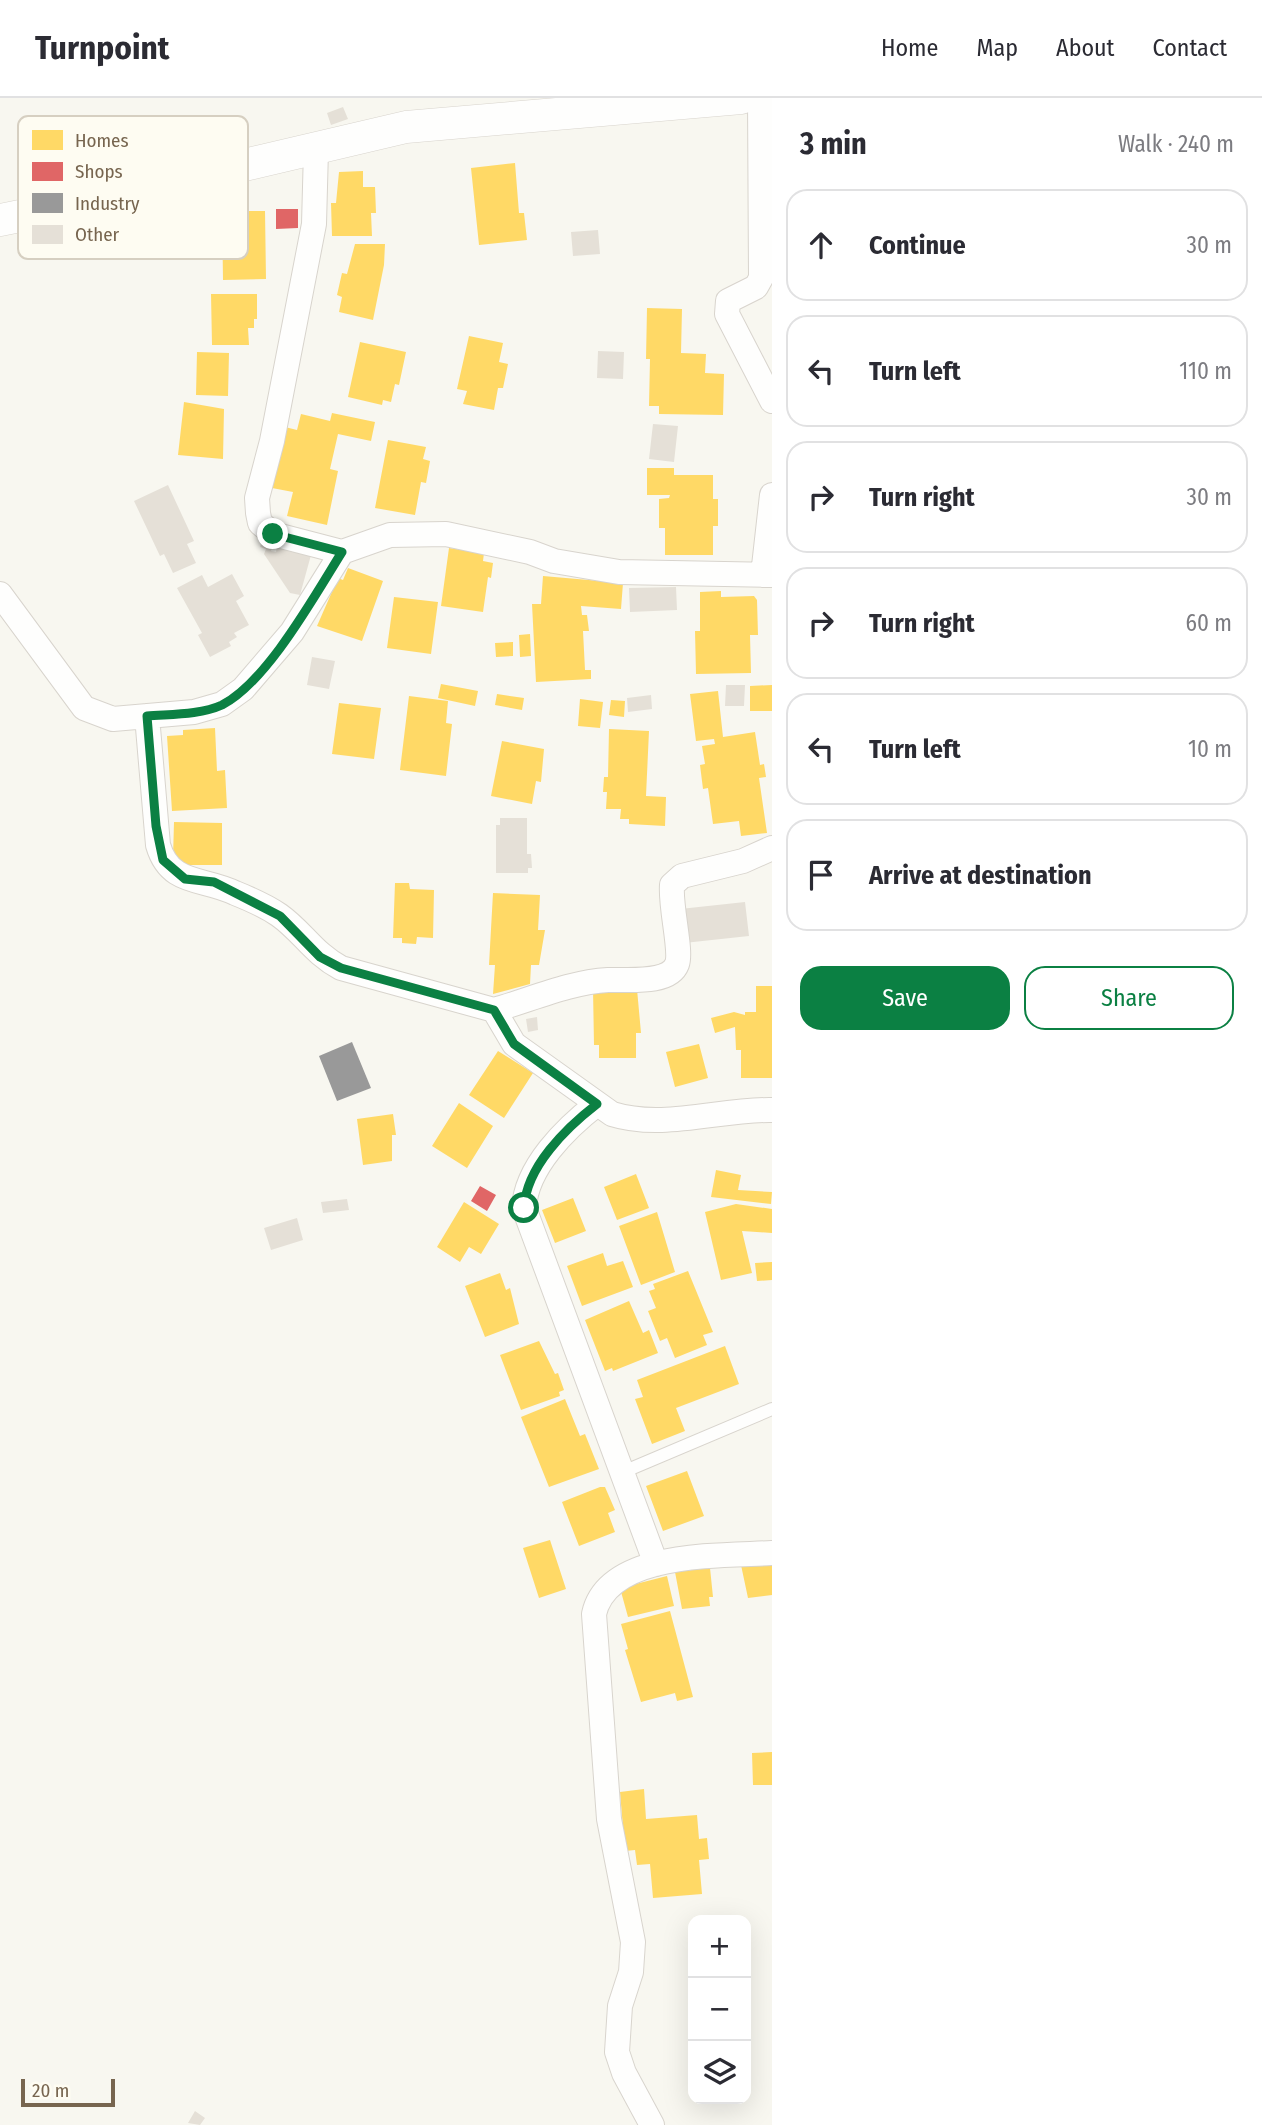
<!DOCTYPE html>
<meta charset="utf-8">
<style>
body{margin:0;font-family:"Fira Sans Condensed",sans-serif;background:#f2f2f3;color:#2b2b33}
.controls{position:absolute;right:21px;bottom:21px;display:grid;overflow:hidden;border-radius:14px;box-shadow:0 7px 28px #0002}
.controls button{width:63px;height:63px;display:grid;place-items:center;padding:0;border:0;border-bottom:2px solid #e1e1e2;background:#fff;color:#2b2b33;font:35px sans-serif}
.scale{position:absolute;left:21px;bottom:18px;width:94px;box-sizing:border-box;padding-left:7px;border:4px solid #77654f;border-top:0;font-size:19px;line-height:24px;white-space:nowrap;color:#77654f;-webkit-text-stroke:5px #fefcf2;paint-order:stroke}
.stop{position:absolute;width:21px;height:21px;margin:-16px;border:5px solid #0b8043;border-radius:50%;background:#fff}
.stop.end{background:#0b8043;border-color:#fff;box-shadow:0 2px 7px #0008}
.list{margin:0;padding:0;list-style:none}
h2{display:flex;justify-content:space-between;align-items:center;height:91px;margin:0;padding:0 28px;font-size:30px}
h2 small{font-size:23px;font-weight:400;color:#7c7c81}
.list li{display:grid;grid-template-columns:46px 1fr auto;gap:21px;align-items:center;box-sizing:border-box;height:112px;margin:0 14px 14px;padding:0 14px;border:2px solid #e1e1e2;border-radius:21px}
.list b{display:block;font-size:26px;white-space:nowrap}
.list em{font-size:23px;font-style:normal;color:#7c7c81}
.actions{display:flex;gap:14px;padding:21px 28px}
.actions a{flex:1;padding:16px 0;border:2px solid #0b8043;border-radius:21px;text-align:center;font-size:24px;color:#0b8043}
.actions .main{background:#0b8043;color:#fff}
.icon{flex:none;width:38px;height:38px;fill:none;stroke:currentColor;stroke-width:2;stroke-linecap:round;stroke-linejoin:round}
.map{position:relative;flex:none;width:772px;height:2027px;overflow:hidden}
header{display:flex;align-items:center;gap:42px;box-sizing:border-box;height:98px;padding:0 35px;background:#fff;border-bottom:2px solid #e1e1e2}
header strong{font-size:33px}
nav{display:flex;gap:38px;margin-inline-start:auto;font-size:24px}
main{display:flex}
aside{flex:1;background:#fff}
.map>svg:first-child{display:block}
.homes{fill:#ffd966}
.shops{fill:#e06666}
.industry{fill:#999}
.building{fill:#e5e0d7}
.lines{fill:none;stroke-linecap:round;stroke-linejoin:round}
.service-casing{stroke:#d8d4cd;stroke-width:14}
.minor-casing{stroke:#d8d4cd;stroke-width:26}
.tertiary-casing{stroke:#d8d4cd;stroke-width:33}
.service{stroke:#fefefd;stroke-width:12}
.minor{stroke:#fefefd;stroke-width:24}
.tertiary{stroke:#fefefd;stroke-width:32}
.route{stroke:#0b8043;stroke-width:9}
.key{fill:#fefcf2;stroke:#d6cfc1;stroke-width:2}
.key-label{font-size:19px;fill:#77654f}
</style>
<header>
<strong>Turnpoint</strong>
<nav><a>Home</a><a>Map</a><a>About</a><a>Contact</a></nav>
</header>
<main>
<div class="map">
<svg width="772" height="2027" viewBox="0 0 772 2027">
<rect width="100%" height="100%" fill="#f8f7f0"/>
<path class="homes" d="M 515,65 L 519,115 L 524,115 L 527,142 L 479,147 L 471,70 Z
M 363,73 L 363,89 L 375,89 L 376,115 L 371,115 L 372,138 L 332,138 L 331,105 L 336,105 L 339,74 Z
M 222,113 L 265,113 L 266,181 L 223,182 Z
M 355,146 L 385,146 L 384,167 L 373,222 L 339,214 L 342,199 L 337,197 L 342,175 L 347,176 Z
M 211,196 L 257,196 L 257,221 L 254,221 L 254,230 L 248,230 L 249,247 L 212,247 Z
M 647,210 L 682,211 L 681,255 L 706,256 L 705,275 L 724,276 L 723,317 L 659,316 L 659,308 L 649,308 L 650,261 L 646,261 Z
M 469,238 L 503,245 L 499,264 L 508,266 L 503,290 L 498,290 L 494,312 L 463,306 L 467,293 L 457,291 Z
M 360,244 L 406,254 L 399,287 L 395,286 L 391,304 L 383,302 L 382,307 L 348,299 Z
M 197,254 L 229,255 L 228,298 L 196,297 Z
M 184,304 L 224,311 L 223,361 L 178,357 Z
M 332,315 L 375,324 L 371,343 L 338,336 L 330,371 L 338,373 L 327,427 L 287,418 L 293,394 L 272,390 L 285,329 L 297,332 L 301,316 L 330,323 Z
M 388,342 L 426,349 L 423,361 L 430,363 L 426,385 L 421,384 L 415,417 L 375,410 Z
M 647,370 L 674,370 L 674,377 L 713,377 L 713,401 L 718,401 L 718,428 L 713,428 L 713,457 L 665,457 L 665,430 L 659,430 L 659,401 L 669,400 L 670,397 L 647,397 Z
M 449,450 L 484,455 L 483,463 L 493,465 L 491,480 L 488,479 L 483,514 L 441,508 Z
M 348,470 L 383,483 L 362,543 L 317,528 L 338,480 L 343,482 Z
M 543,478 L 623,485 L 621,511 L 581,508 L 582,517 L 587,517 L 589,533 L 583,533 L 585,572 L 591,572 L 591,581 L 536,584 L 532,506 L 541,506 Z
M 721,493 L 721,499 L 754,498 L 757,502 L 758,537 L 750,537 L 751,575 L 696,576 L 695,533 L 700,533 L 700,494 Z
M 394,499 L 438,504 L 431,556 L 387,550 Z
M 530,536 L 531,558 L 520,559 L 519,537 Z
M 513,544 L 513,558 L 496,559 L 495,545 Z
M 441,586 L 478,593 L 475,608 L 438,600 Z
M 772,587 L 772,613 L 750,613 L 750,588 Z
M 718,593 L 723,639 L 755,634 L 760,667 L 764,666 L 766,679 L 759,680 L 767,735 L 741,738 L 739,723 L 713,726 L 708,690 L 703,691 L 700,667 L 705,666 L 702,648 L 715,646 L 714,641 L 696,643 L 690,596 Z
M 497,596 L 524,600 L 522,612 L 495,607 Z
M 409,598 L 448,603 L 446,625 L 452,626 L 446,678 L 400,672 Z
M 580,601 L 603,604 L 600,630 L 578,628 Z
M 611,602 L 625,603 L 624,619 L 609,617 Z
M 339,605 L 381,610 L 374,661 L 332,656 Z
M 215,630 L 217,673 L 225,672 L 227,710 L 172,713 L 167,638 L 183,637 L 183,632 Z
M 609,631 L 649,633 L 646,698 L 666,699 L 665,728 L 629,726 L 629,721 L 620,721 L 621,711 L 606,711 L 607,694 L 603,694 L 604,679 L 608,679 Z
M 502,643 L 544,651 L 541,684 L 536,683 L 532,706 L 491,698 Z
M 174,724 L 222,725 L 222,767 L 177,767 L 173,760 Z
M 395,785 L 409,785 L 410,791 L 434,792 L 433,840 L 417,839 L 416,846 L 402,845 L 402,840 L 393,840 Z
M 493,795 L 540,797 L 538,832 L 545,832 L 539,867 L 531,867 L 530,886 L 493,896 L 495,867 L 489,867 Z
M 756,888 L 772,888 L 772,980 L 741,980 L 741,952 L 736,952 L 735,929 L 715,935 L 711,920 L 734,914 L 745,917 L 745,914 L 756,914 Z
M 593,891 L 637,891 L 641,935 L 636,935 L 636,960 L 599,960 L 599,947 L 594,947 Z
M 699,946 L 708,980 L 675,989 L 666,954 Z
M 498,953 L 533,975 L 504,1020 L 469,997 Z
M 459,1005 L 493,1028 L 467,1070 L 432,1048 Z
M 393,1016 L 396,1037 L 392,1037 L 392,1063 L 363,1067 L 357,1021 Z
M 716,1072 L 741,1077 L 738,1092 L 772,1094 L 771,1106 L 711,1099 Z
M 636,1076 L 649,1110 L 617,1122 L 604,1089 Z
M 573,1100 L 586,1133 L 555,1145 L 542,1112 Z
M 464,1104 L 499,1126 L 481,1156 L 469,1149 L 460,1164 L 437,1149 Z
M 736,1106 L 772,1111 L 772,1135 L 742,1133 L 752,1175 L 721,1182 L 705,1114 Z
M 657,1114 L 675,1174 L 641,1187 L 619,1128 Z
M 603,1155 L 607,1168 L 623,1163 L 633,1189 L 582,1208 L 567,1168 Z
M 772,1164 L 772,1182 L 757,1183 L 755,1165 Z
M 688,1173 L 713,1234 L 703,1237 L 707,1247 L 675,1260 L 667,1240 L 660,1243 L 648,1213 L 656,1210 L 649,1193 L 655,1191 L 653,1186 Z
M 500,1175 L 506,1192 L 510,1190 L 519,1226 L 485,1239 L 465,1188 Z
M 629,1203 L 643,1235 L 649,1232 L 658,1255 L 613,1273 L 612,1270 L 605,1273 L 585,1222 Z
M 539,1243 L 555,1276 L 558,1275 L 564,1292 L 559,1294 L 560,1298 L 521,1312 L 500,1257 Z
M 725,1248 L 739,1286 L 676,1310 L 685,1333 L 652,1346 L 635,1301 L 643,1299 L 637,1282 Z
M 565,1301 L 580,1338 L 585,1336 L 599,1371 L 549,1389 L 521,1319 Z
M 687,1373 L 704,1418 L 663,1433 L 646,1388 Z
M 600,1389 L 605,1389 L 615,1412 L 608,1415 L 615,1434 L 579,1448 L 562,1404 Z
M 550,1442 L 566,1491 L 539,1500 L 523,1450 Z
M 772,1464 L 772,1497 L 748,1500 L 741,1467 Z
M 710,1470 L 713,1499 L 709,1499 L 710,1508 L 682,1511 L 675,1474 Z
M 667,1478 L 674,1508 L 628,1519 L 620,1490 Z
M 670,1513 L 693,1599 L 677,1603 L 675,1595 L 641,1604 L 625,1552 L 628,1551 L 621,1526 Z
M 772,1654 L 772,1687 L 753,1687 L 752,1655 Z
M 644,1691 L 646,1721 L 697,1717 L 699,1741 L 707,1740 L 709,1761 L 699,1762 L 702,1796 L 653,1800 L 650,1766 L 637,1767 L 635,1752 L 625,1753 L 620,1694 Z"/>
<path class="shops" d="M 276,111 L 298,111 L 298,130 L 276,131 Z
M 480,1088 L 496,1097 L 487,1113 L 471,1103 Z"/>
<path class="industry" d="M 352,944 L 371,990 L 337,1003 L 319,958 Z"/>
<path class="building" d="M 343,9 L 348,21 L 331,27 L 327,15 Z
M 598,132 L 600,156 L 573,158 L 571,134 Z
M 598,253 L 624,254 L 623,281 L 597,280 Z
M 653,326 L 678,328 L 674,364 L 649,361 Z
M 168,387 L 194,443 L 187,446 L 196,465 L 173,475 L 164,456 L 160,458 L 134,403 Z
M 262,443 L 273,447 L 271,453 L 276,454 L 277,448 L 311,457 L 300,497 L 290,495 L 264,456 L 266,451 L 260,449 Z
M 232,476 L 244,498 L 236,503 L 249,527 L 234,535 L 237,539 L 229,544 L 231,548 L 210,559 L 198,537 L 202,535 L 177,490 L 202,477 L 208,489 Z
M 676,489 L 677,512 L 630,514 L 629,490 Z
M 312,559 L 335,563 L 329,591 L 307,587 Z
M 726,587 L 745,587 L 744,608 L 725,608 Z
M 651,597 L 652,611 L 628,614 L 627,600 Z
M 500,720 L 527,720 L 527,756 L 531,756 L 532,770 L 528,770 L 528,775 L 496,775 L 496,727 L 500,727 Z
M 745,804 L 749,838 L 684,845 L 680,811 Z
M 537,919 L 538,932 L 528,934 L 526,921 Z
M 347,1101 L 349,1112 L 323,1115 L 321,1104 Z
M 297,1120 L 303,1142 L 271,1152 L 264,1130 Z
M 195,2013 L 205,2020 L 200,2027 L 188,2025 Z"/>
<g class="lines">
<defs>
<path id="service" d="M 623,1374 L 772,1311"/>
<path id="minor" d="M 760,0 L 761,180 L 756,189 L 728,203 L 727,216 L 772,303
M 316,52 L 314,126 L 272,343 L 257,400 L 258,415 L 260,425 L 273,436 L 342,454
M 763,477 L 772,397
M 0,496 L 84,610 L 113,621 L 194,614 L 222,606 L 243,591 L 292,534 L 342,454 L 390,437 L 446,436 L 530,454 L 554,463 L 619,474 L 772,477
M 147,618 L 158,747 C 170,788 202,779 235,795 C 250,801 266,808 279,817 C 303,834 313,855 341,870 L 494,912 L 514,946 L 612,1016 C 663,1032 720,1011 772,1012
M 494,912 C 530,902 570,884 608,882 C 626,881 669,887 677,866 C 682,853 670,809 672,787 L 682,778 L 743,763 L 772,750
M 597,1006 C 566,1030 526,1069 524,1110 L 656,1466
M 652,2027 L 624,1975 L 617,1954 L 620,1908 L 631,1874 L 633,1844 L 609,1721 L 594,1516 C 608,1453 720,1458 772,1455"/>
<path id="tertiary" d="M 0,122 L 74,107 L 406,29 L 741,0"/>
</defs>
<use href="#service" class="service-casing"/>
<use href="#minor" class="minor-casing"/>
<use href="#tertiary" class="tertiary-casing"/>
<use href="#service" class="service"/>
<use href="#minor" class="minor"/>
<use href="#tertiary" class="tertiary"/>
</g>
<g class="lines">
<path class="route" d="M 273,436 L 342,454 C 315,497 267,584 222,607 C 200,617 170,616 147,618 L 156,728 L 163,762 L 185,781 L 214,784 L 280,818 L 320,859 L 341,870 L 494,912 L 514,946 L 597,1006 C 566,1030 526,1069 524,1110"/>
</g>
<rect x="18" y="18" width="230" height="143" rx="10" class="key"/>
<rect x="32" y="32" width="31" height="20" fill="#ffd966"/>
<rect x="32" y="64" width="31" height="19" fill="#e06666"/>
<rect x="32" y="95" width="31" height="20" fill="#999"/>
<rect x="32" y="127" width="31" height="19" fill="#e5e0d7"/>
<g class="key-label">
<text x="75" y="49">Homes</text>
<text x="75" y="80">Shops</text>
<text x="75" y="112">Industry</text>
<text x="75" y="143">Other</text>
</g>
</svg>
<div class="controls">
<button>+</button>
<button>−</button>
<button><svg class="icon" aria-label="layers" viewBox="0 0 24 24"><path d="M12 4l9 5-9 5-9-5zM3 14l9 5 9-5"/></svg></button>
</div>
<div class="scale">20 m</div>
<div class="stop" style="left:524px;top:1110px"></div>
<div class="stop end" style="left:273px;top:436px"></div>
</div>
<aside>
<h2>3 min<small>Walk · 240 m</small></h2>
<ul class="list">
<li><svg class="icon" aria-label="ahead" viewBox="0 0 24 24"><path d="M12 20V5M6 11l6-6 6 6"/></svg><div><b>Continue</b></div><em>30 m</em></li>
<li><svg class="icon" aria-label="left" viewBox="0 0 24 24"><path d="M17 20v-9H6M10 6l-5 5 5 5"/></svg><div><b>Turn left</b></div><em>110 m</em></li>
<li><svg class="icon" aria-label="right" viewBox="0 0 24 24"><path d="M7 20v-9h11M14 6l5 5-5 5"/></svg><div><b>Turn right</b></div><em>30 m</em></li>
<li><svg class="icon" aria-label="right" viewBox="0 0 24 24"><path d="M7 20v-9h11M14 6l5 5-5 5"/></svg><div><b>Turn right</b></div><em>60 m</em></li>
<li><svg class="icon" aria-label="left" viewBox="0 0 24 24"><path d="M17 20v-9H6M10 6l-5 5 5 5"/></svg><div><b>Turn left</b></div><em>10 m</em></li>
<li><svg class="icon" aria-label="arrive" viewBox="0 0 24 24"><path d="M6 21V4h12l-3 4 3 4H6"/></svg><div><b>Arrive at destination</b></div></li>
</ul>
<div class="actions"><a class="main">Save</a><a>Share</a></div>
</aside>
</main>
